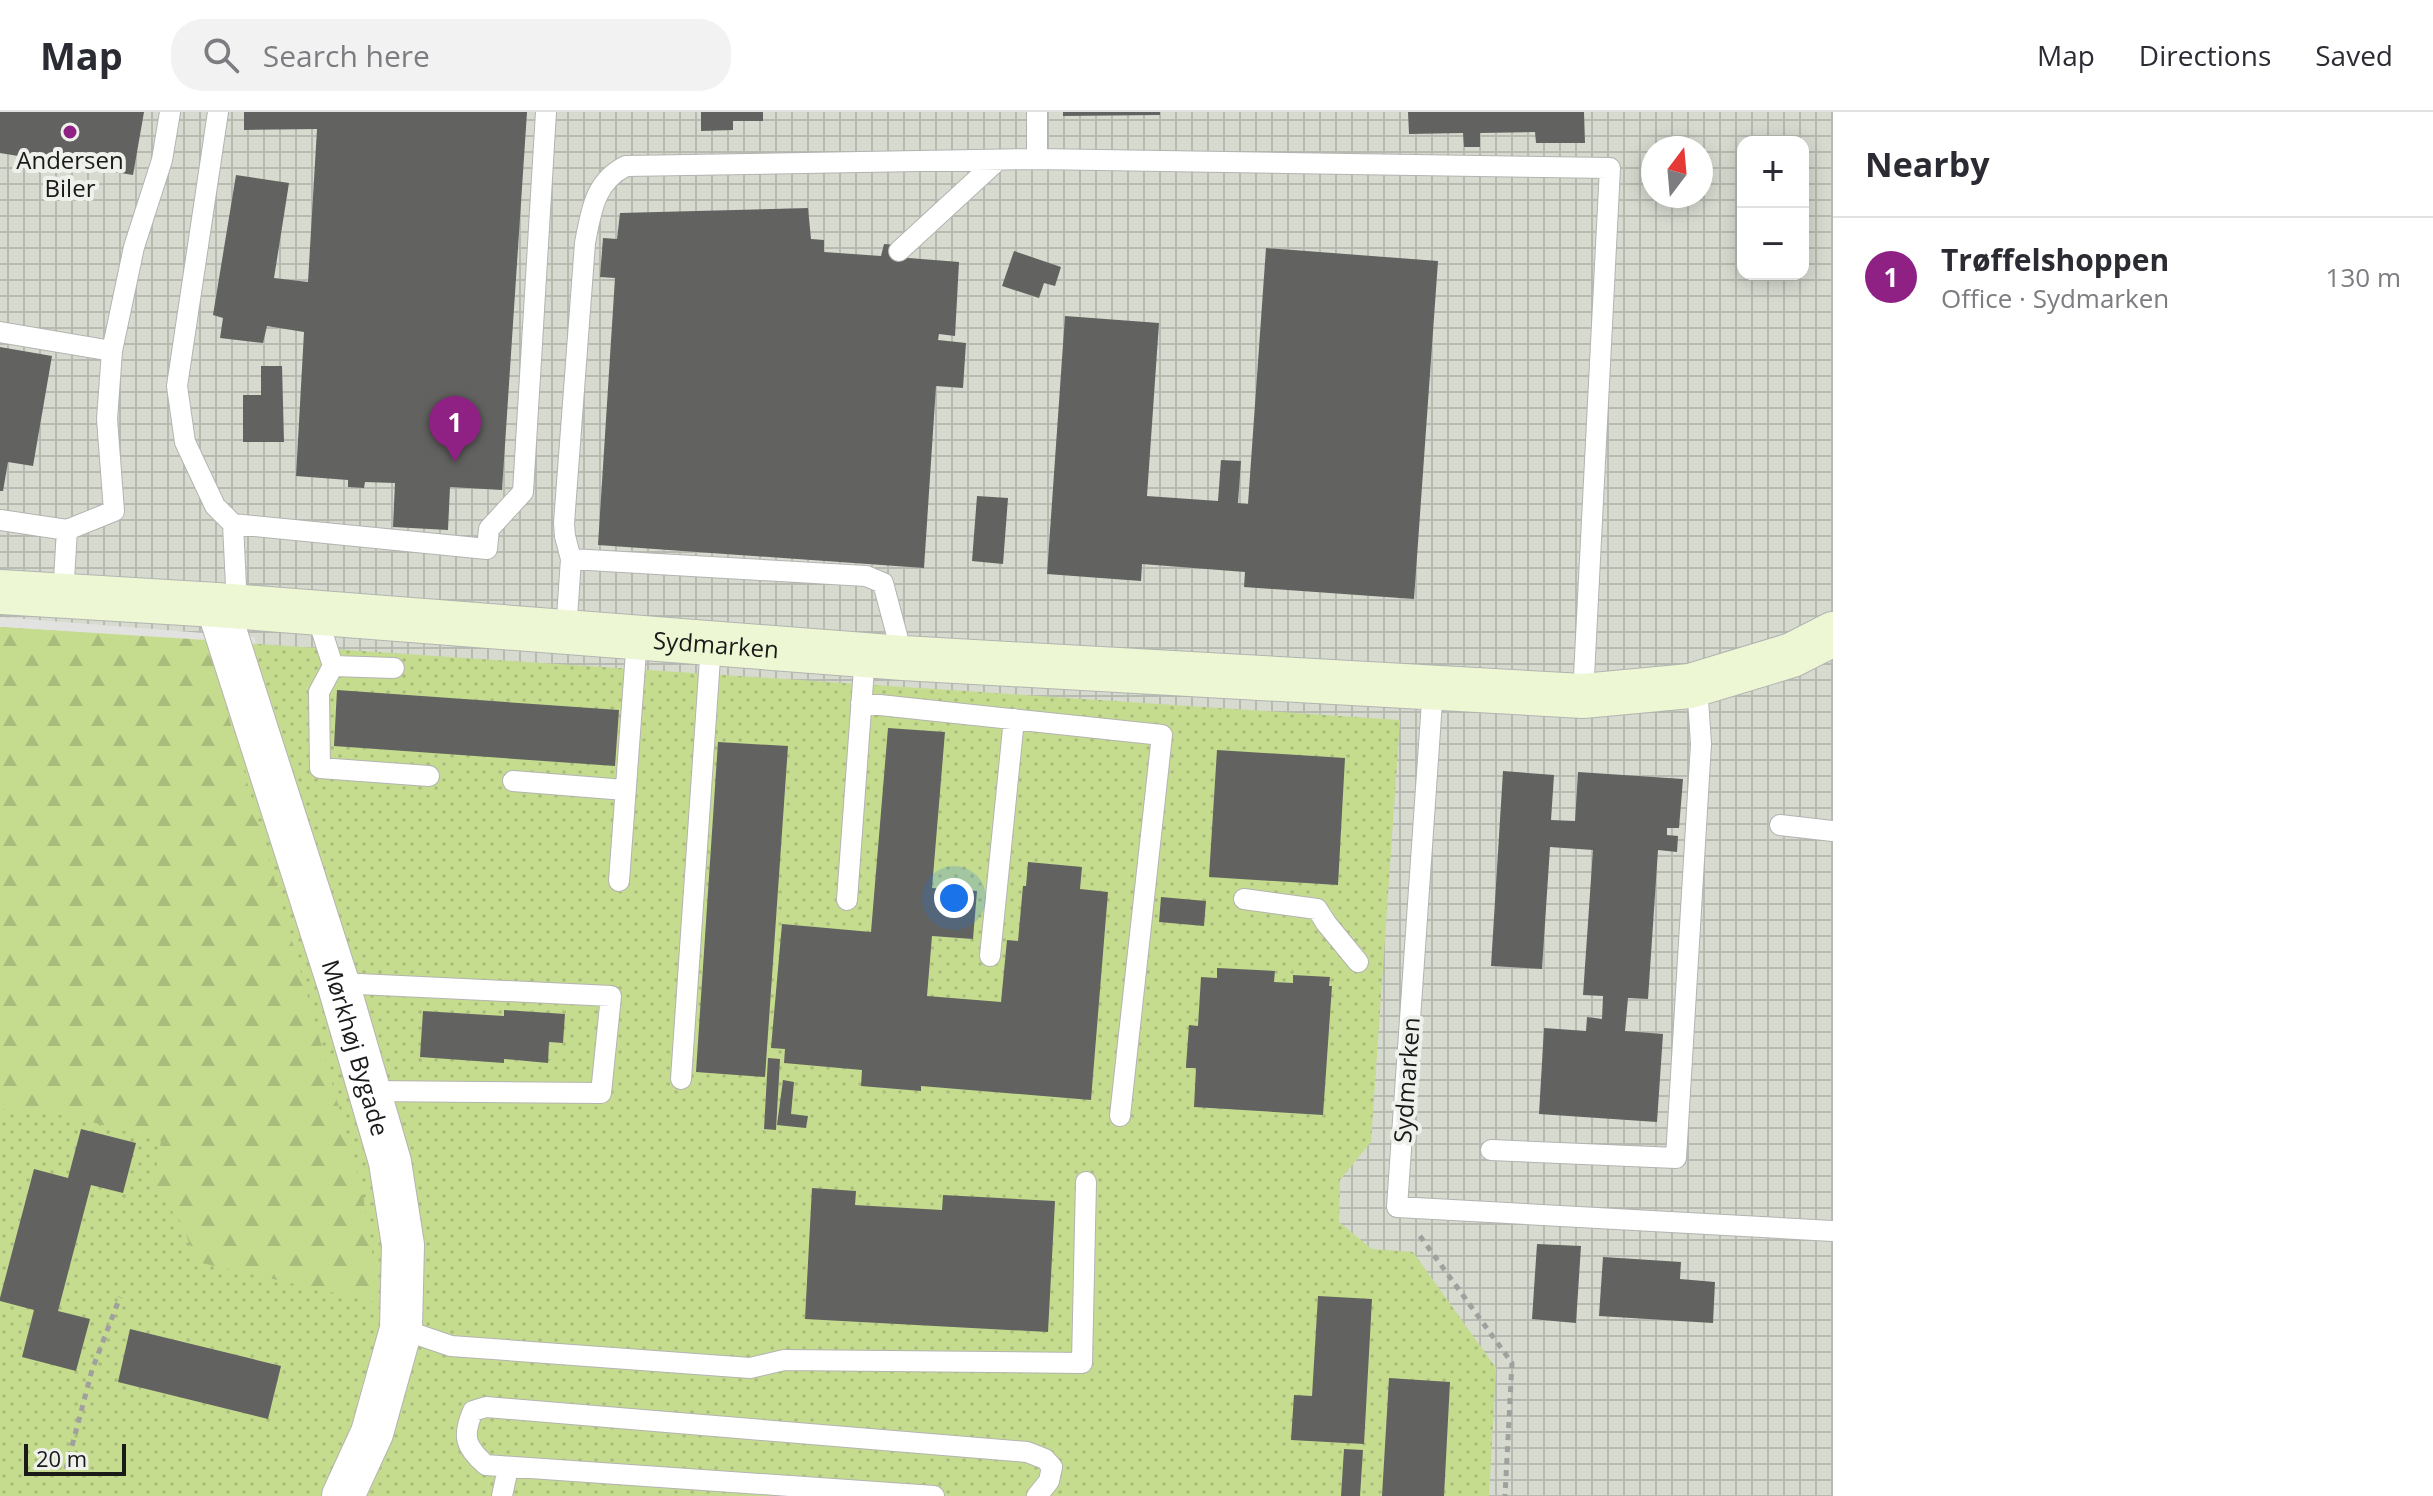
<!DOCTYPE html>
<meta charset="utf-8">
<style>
body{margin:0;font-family:"Open Sans",sans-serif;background:#f2f2f3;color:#2b2b33}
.controls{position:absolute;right:24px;top:24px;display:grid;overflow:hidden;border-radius:16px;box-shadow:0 4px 20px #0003}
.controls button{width:72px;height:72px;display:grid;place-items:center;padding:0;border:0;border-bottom:2px solid #e1e1e2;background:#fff;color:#2b2b33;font:40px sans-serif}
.compass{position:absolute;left:1641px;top:24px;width:72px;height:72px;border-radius:50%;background:#fff;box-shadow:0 4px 20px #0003;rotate:16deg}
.scale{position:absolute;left:24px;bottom:20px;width:102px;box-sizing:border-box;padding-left:8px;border:4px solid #1a1a19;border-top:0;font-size:22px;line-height:28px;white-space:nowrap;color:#1a1a19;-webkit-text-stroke:6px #eff1ed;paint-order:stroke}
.you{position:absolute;left:954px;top:786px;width:28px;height:28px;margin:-20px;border:6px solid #fff;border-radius:50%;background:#1a73e8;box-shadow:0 0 0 12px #1a73e833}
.badge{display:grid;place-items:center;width:52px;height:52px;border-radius:50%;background:#8f2184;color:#fff;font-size:26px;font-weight:700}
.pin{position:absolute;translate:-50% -66px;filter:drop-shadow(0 2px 4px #0008)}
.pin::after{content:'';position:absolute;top:42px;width:28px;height:24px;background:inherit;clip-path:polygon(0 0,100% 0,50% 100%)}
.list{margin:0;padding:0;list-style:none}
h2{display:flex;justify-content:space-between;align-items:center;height:104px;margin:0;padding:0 32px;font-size:34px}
h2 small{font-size:26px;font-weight:400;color:#7c7c81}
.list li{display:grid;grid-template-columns:52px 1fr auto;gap:24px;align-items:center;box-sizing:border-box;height:120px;padding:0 32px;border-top:2px solid #e1e1e2}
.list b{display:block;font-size:30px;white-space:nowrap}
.list p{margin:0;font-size:26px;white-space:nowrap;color:#7c7c81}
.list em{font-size:26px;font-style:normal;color:#7c7c81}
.icon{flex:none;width:44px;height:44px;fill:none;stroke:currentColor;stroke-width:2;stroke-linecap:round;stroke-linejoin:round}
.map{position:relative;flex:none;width:1833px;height:1384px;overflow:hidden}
header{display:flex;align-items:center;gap:48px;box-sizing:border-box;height:112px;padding:0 40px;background:#fff;border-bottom:2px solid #e1e1e2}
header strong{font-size:38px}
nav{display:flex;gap:44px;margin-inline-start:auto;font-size:28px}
.search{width:560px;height:72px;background:#f2f2f3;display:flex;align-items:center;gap:20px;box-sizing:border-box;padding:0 28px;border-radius:32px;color:#7c7c81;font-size:30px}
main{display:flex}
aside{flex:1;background:#fff}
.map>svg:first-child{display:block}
.industrial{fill:url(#industrial-grid);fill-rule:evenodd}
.green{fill:url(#green-dots)}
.forest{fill:url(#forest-firs)}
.building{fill:#626360}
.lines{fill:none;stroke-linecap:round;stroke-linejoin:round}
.lane-casing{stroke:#b3b4b1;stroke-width:22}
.street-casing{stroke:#b3b4b1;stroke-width:44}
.secondary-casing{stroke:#b3b4b1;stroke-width:46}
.path{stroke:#a0a09e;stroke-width:5;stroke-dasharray:6 6;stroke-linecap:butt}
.lane{stroke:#fff;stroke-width:20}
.street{stroke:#fff;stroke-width:42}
.secondary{stroke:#edf7d4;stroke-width:44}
.poi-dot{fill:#8f2184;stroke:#eff1ed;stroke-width:3}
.labels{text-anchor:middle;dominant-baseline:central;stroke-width:8;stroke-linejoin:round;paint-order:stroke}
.poi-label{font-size:24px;fill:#1a1a19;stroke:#eff1ed}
.street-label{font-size:24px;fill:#1a1a19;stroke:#eff1ed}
</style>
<header>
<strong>Map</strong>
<div class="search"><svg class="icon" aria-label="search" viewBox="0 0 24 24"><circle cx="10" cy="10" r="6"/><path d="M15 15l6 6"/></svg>Search here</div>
<nav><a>Map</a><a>Directions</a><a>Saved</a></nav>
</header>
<main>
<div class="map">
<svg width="1833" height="1384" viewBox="0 0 1833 1384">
<defs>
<pattern id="industrial-grid" width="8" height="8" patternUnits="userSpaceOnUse" patternTransform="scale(2)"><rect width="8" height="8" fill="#d6dacf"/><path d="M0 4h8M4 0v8" fill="none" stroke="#b7bab1"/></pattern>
<pattern id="green-dots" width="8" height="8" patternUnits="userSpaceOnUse" patternTransform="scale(2)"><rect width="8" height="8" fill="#c5dc8f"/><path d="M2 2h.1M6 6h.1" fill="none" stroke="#a9bc7b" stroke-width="1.8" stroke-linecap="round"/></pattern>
<pattern id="forest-firs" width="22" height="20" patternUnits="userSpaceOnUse" patternTransform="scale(2)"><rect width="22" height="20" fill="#c5dc8f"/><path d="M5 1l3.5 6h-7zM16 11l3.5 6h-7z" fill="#a9bc7b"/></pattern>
</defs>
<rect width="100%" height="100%" fill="#e2e3e0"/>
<path class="industrial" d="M 0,0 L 1833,0 L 1833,1384 L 388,1384 L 426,1075 L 254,525 L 0,505 ZM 1743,30 L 1803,30 L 1803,162 L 1743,162 ZM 1653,36 L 1701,36 L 1701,84 L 1653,84 Z"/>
<path class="green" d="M 0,515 L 1400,608 L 1371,1030 L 1340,1068 L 1339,1110 L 1372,1137 L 1413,1140 L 1496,1256 L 1489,1384 L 0,1384 Z"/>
<path class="forest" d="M 0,515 L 207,528 L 362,1077 L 380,1191 L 197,1150 L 181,1110 L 153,1076 L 161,1029 L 70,1004 L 0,997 Z"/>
<path class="building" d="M 0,0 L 144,0 L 133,63 L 0,41 Z
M 244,0 L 527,0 L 502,378 L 450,375 L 448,418 L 393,415 L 395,371 L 365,370 L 364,376 L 348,375 L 348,368 L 296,364 L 304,220 L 267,214 L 263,231 L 220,226 L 223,206 L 213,203 L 236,63 L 289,71 L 274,166 L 308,170 L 317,17 L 244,18 Z
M 701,0 L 763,0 L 763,9 L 733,9 L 733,18 L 701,19 Z
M 1063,0 L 1160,0 L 1160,3 L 1063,4 Z
M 1408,0 L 1584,0 L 1585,31 L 1536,31 L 1535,20 L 1480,21 L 1480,35 L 1464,35 L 1463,21 L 1409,22 Z
M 808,96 L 811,127 L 824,128 L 824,140 L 881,144 L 884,132 L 896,133 L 896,145 L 959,150 L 955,224 L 939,222 L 938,228 L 966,231 L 963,276 L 936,274 L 924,456 L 598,433 L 615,166 L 600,165 L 603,126 L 617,127 L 620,101 Z
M 1266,136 L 1438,149 L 1414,487 L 1244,475 L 1245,460 L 1142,452 L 1141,469 L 1047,462 L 1065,204 L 1159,211 L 1147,384 L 1218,389 L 1221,348 L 1241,349 L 1238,391 L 1248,392 Z
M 1014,139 L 1061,155 L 1055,174 L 1044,171 L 1039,186 L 1002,174 Z
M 0,235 L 52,244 L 33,354 L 8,350 L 3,379 L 0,379 Z
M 261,254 L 282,254 L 284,330 L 243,330 L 243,283 L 261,283 Z
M 977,384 L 1008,386 L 1003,452 L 972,449 Z
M 337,578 L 619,598 L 615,654 L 334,634 Z
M 888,616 L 945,620 L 932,776 L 977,779 L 973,827 L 932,824 L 927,884 L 1001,890 L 1007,828 L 1018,829 L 1023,774 L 1026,774 L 1028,750 L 1082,755 L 1080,777 L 1108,780 L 1091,988 L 921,974 L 921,979 L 861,974 L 862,958 L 784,951 L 785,937 L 771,936 L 782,812 L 871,820 Z
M 718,630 L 788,634 L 765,965 L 696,960 Z
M 1217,638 L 1345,646 L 1338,773 L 1209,765 Z
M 1503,659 L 1554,663 L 1551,708 L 1575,709 L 1578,660 L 1683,667 L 1679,716 L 1667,716 L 1667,723 L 1678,724 L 1677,740 L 1658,738 L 1648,887 L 1628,886 L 1625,919 L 1663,922 L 1657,1010 L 1539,1002 L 1544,916 L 1586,919 L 1587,905 L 1602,907 L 1603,884 L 1583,883 L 1593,738 L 1550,735 L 1542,857 L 1491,854 Z
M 1161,785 L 1206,789 L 1204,814 L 1159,810 Z
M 1217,856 L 1275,859 L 1274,870 L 1293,871 L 1293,863 L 1330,865 L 1329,874 L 1332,874 L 1323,1003 L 1194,995 L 1196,956 L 1186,956 L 1186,954 L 1189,913 L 1198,914 L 1201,865 L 1217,866 Z
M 504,898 L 565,902 L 563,931 L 549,930 L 548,951 L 504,947 L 504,951 L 420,945 L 423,899 L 504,904 Z
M 768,946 L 780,947 L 776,1018 L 764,1017 Z
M 783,968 L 794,970 L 791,1002 L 808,1004 L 806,1016 L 777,1013 Z
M 81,1017 L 136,1031 L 123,1081 L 91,1073 L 58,1199 L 90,1207 L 76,1259 L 22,1245 L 34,1198 L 0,1189 L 0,1186 L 34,1057 L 68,1066 Z
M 812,1076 L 856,1079 L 855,1093 L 942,1098 L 943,1083 L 1055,1089 L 1048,1220 L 805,1207 Z
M 1537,1132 L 1581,1134 L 1576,1211 L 1532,1207 Z
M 1603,1145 L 1681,1150 L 1680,1167 L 1715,1170 L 1713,1211 L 1599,1204 Z
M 1318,1184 L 1372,1187 L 1364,1332 L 1291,1328 L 1294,1283 L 1312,1284 Z
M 130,1217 L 281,1254 L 268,1307 L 118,1270 Z
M 1389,1266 L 1450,1270 L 1444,1384 L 1382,1384 Z
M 1344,1337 L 1363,1338 L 1360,1384 L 1341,1384 Z"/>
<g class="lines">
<defs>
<path id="lane" d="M 218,0 L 177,274 L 185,330 L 215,394 L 233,412 L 487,437 L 489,417 L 523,380 L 546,0
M 1037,0 L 1037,47
M 899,139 L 998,48
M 0,220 L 112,239
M 0,408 L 67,418 L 114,399 L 107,307 L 112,239 L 134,135 L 162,48 L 170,0
M 233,412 L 237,495
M 571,447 L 866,464 L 883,471 L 903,546
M 63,484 L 67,418
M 316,501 L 333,554 L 394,556
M 566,520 L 571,447 L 565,424 L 564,411 L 585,131 C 591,99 595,69 626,54 L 1037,47 L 1610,56 L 1583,584
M 333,554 L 319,580 L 320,656 L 429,664
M 1433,575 L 1397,1095 L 1833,1119
M 861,591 L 1162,623 L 1120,1004
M 513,669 L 625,678
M 1780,713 L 1833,719
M 619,769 L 637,526
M 1244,787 L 1317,797 L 1326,811 L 1358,850
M 847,788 L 865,543
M 990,844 L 1014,607
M 338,871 L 611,884 L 601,981 L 368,979
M 681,967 L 711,532
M 1491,1038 L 1676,1046 L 1701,632 L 1697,572
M 401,1217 L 451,1234 L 750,1256 L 784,1248 L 1082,1251 L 1086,1070
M 502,1384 L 508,1356
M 934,1384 L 486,1353 C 465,1335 462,1324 473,1299 L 486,1295 L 1027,1340 L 1045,1347 L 1052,1355 L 1049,1369 L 1037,1384"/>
<g id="street">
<path id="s1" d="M 217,493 L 338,871 L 390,1050 L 403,1133 L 401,1217 L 372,1321 L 343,1384"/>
</g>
<g id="secondary">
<path id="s2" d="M 0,480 L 217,493 L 903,546 L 1583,584 L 1690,574 L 1792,543 L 1833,522"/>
</g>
</defs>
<use href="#lane" class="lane-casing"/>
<use href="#street" class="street-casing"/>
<use href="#secondary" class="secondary-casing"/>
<path class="path" d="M 1420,1124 L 1512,1251 L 1505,1384
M 66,1357 L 92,1258 L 120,1185"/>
<use href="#lane" class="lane"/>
<use href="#street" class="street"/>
<use href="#secondary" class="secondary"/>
</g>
<circle class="poi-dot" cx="70" cy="20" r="8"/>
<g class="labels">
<g class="poi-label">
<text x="70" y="47">Andersen<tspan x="70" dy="28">Biler</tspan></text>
</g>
<g class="street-label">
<text stroke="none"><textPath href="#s2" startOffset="718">Sydmarken</textPath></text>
<text stroke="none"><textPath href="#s1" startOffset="464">Mørkhøj Bygade</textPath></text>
<text transform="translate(1406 968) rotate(-86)">Sydmarken</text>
</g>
</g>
</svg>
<div class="controls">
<button>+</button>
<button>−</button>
</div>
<svg class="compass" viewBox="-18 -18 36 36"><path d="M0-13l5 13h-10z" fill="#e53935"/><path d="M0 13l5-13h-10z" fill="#7c7c81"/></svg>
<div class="scale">20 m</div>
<div class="you"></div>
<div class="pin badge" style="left:455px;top:350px">1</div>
</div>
<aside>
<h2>Nearby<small></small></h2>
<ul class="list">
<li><span class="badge">1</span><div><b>Trøffelshoppen</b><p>Office · Sydmarken</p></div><em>130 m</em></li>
</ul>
</aside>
</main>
